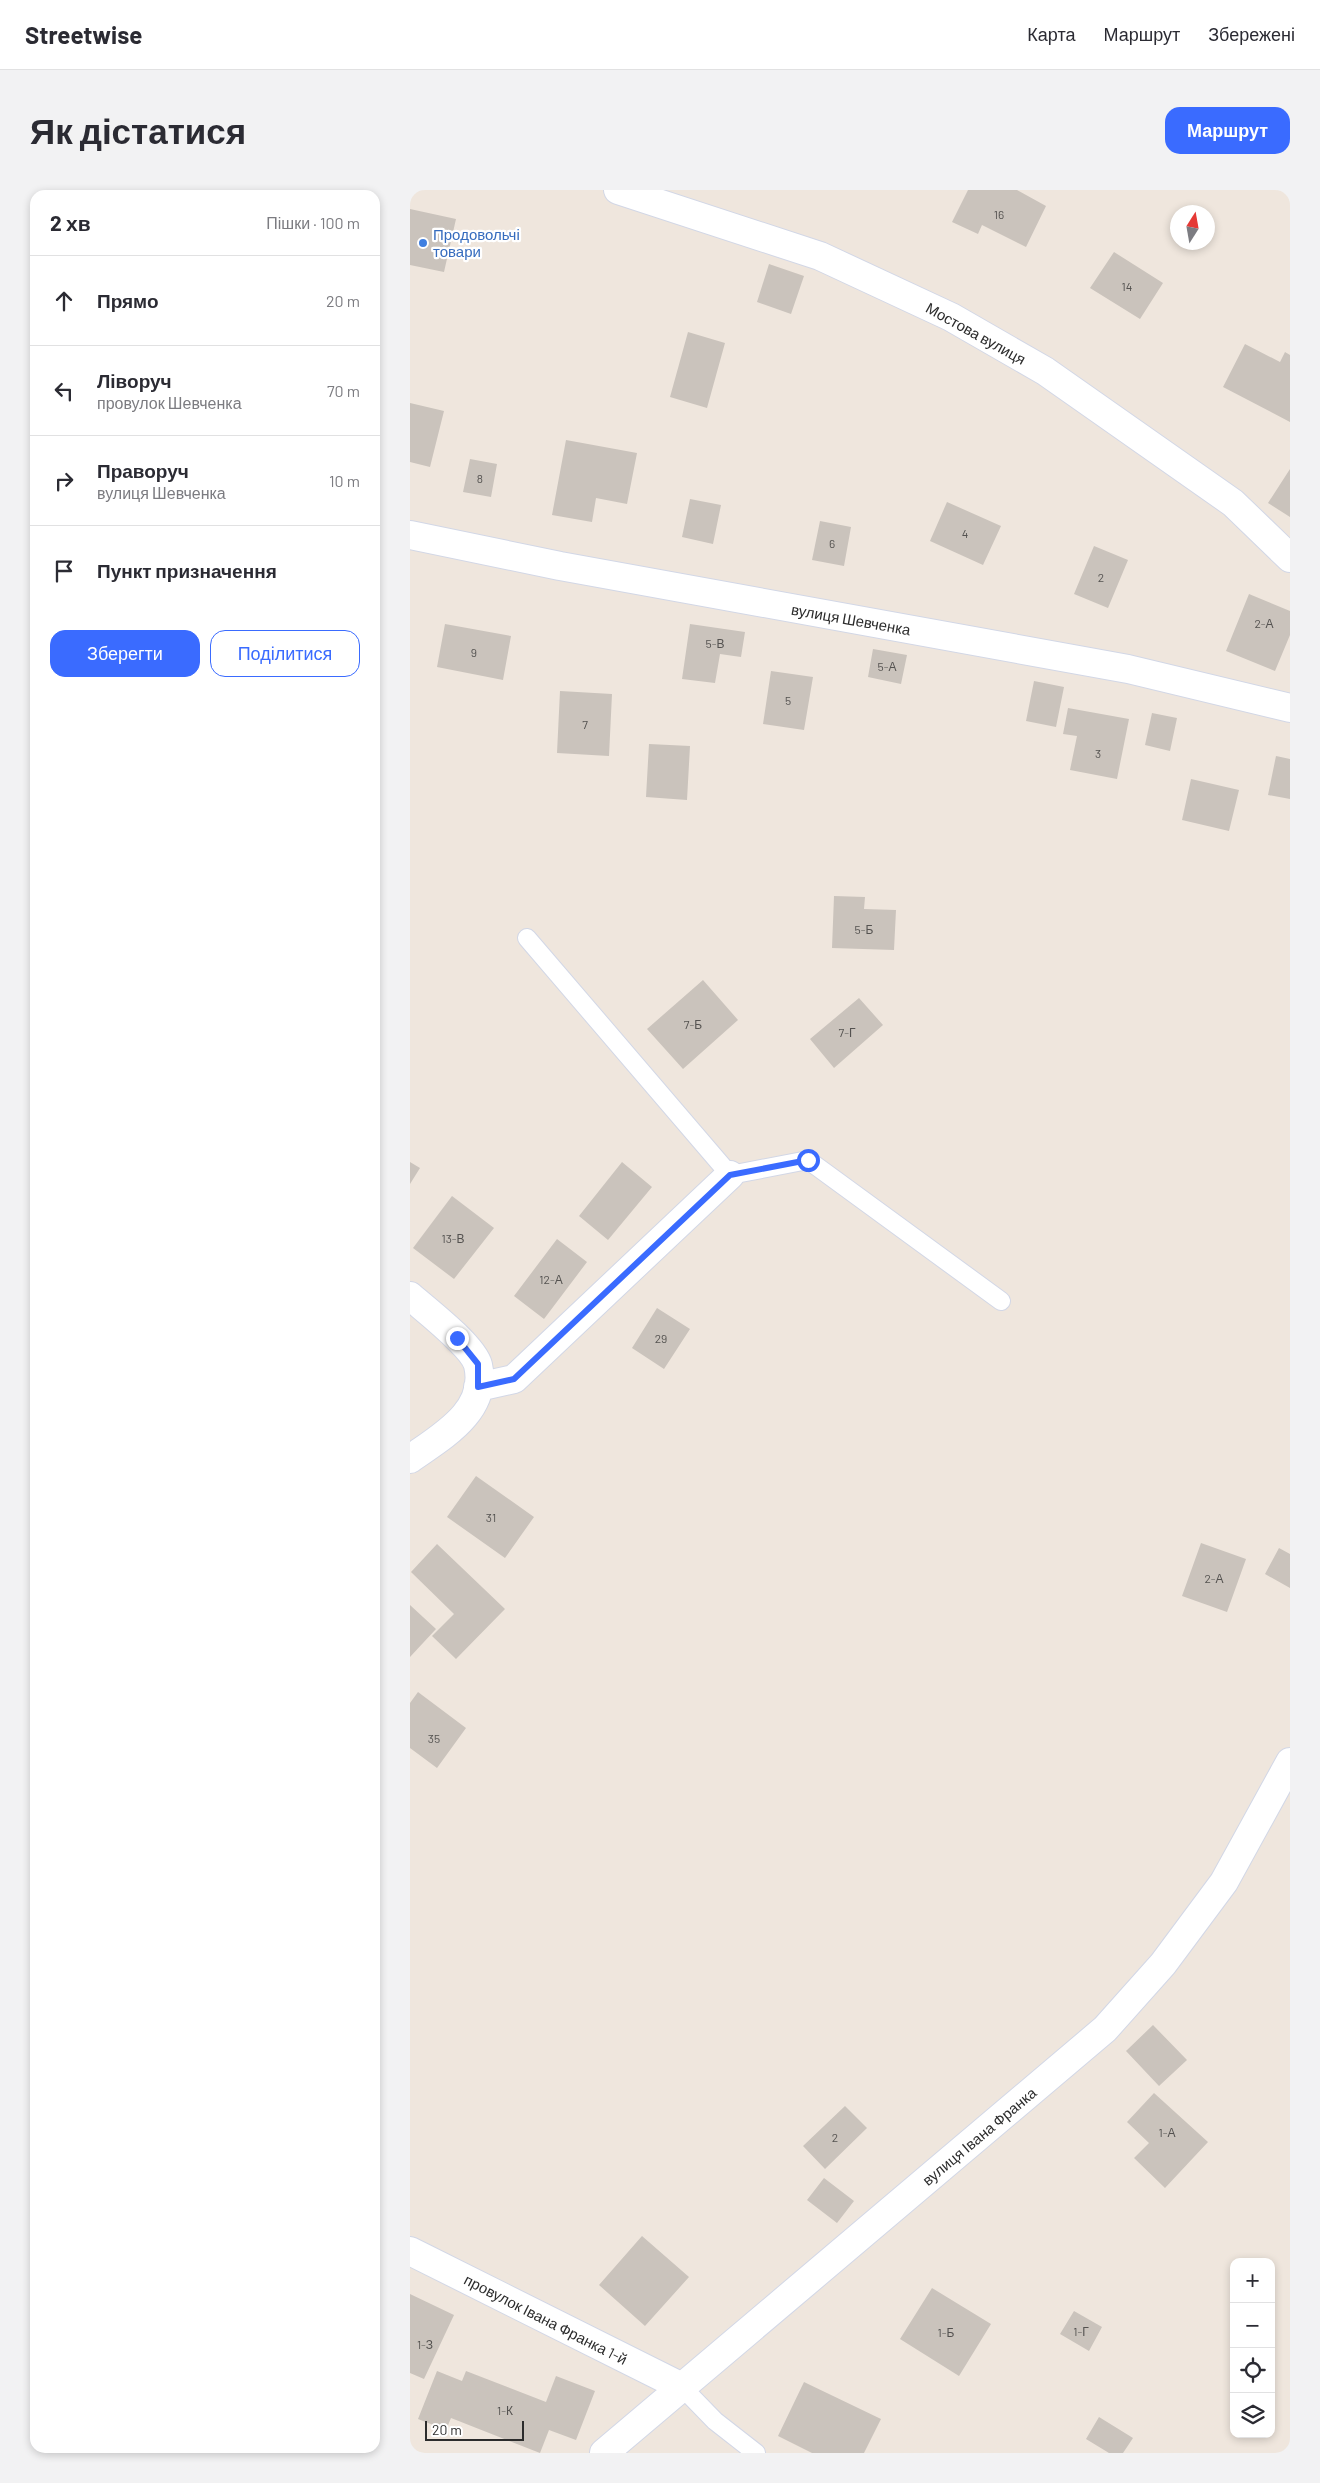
<!DOCTYPE html>
<html lang="uk">
<meta charset="utf-8">
<style>
body{margin:0;font-family:Barlow,sans-serif;background:#f2f2f3;color:#2b2b33}
.controls{position:absolute;right:15px;bottom:15px;display:grid;overflow:hidden;border-radius:10px;box-shadow:0 2px 8px #0003}
.controls button{width:45px;height:45px;display:grid;place-items:center;padding:0;border:0;border-bottom:1px solid #e1e1e2;background:#fff;color:#2b2b33;font:25px sans-serif}
.compass{position:absolute;left:760px;top:15px;width:45px;height:45px;border-radius:50%;background:#fff;box-shadow:0 2px 8px #0003;rotate:11deg}
.scale{position:absolute;left:15px;bottom:12px;width:99px;box-sizing:border-box;padding-left:5px;border:2px solid #2c2c2c;border-top:0;font-size:14px;line-height:18px;white-space:nowrap;color:#2c2c2c;-webkit-text-stroke:4px #fff;paint-order:stroke}
.stop{position:absolute;width:15px;height:15px;margin:-11px;border:4px solid #3a6bff;border-radius:50%;background:#fff}
.stop.end{background:#3a6bff;border-color:#fff;box-shadow:0 1px 5px #0008}
.list{margin:0;padding:0;list-style:none}
h2{display:flex;justify-content:space-between;align-items:center;height:65px;margin:0;padding:0 20px;font-size:21px}
h2 small{font-size:16px;font-weight:400;color:#7c7c81}
.list li{display:grid;grid-template-columns:32px 1fr auto;gap:15px;align-items:center;box-sizing:border-box;height:90px;padding:0 20px;border-top:1px solid #e1e1e2}
.list b{display:block;font-size:19px;white-space:nowrap}
.list p{margin:0;font-size:16px;white-space:nowrap;color:#7c7c81}
.list em{font-size:16px;font-style:normal;color:#7c7c81}
.actions{display:flex;gap:10px;padding:15px 20px}
.actions a{flex:1;padding:11px 0;border:1px solid #3a6bff;border-radius:15px;text-align:center;font-size:18px;color:#3a6bff}
.actions .main{background:#3a6bff;color:#fff}
.icon{flex:none;width:28px;height:28px;fill:none;stroke:currentColor;stroke-width:2;stroke-linecap:round;stroke-linejoin:round}
.map{position:relative;flex:none;width:880px;height:2263px;overflow:hidden;border-radius:15px}
header{display:flex;align-items:center;gap:30px;box-sizing:border-box;height:70px;padding:0 25px;background:#fff;border-bottom:1px solid #e1e1e2}
header strong{font-size:24px}
nav{display:flex;gap:28px;margin-inline-start:auto;font-size:18px}
.intro{display:flex;align-items:center;justify-content:space-between;box-sizing:border-box;height:120px;padding:0 30px}
h1{margin:0;font-size:35px}
.button{padding:12px 22px;border-radius:15px;background:#3a6bff;color:#fff;font-size:18px;font-weight:700}
main{display:flex;gap:30px;padding:0 30px}
aside{flex:1;background:#fff;border-radius:15px;box-shadow:0 2px 8px #0003}
.map>svg:first-child{display:block}
.building{fill:#cac3bc}
.lines{fill:none;stroke-linecap:round;stroke-linejoin:round}
.lane-casing{stroke:#d2d7e6;stroke-width:20}
.street-casing{stroke:#d2d7e6;stroke-width:30}
.secondary-casing{stroke:#d2d7e6;stroke-width:30}
.lane{stroke:#fff;stroke-width:18}
.street{stroke:#fff;stroke-width:28}
.secondary{stroke:#fff;stroke-width:28}
.route{stroke:#3a6bff;stroke-width:6}
.shop-dot{fill:#3f7fe0;stroke:#fff;stroke-width:2}
.labels{text-anchor:middle;dominant-baseline:central;stroke-width:4.5;stroke-linejoin:round;paint-order:stroke}
.number-label{font-size:12px;fill:#545250}
.shop-label{font-size:15px;fill:#366cbe;stroke:#fff;text-anchor:start}
.street-label{font-size:15px;fill:#2c2c2c;stroke:#fff}
</style>
<header>
<strong>Streetwise</strong>
<nav><a>Карта</a><a>Маршрут</a><a>Збережені</a></nav>
</header>
<div class="intro"><h1>Як дістатися</h1><a class="button">Маршрут</a></div>
<main>
<aside>
<h2>2 хв<small>Пішки · 100 m</small></h2>
<ul class="list">
<li><svg class="icon" aria-label="ahead" viewBox="0 0 24 24"><path d="M12 20V5M6 11l6-6 6 6"/></svg><div><b>Прямо</b></div><em>20 m</em></li>
<li><svg class="icon" aria-label="left" viewBox="0 0 24 24"><path d="M17 20v-9H6M10 6l-5 5 5 5"/></svg><div><b>Ліворуч</b><p>провулок Шевченка</p></div><em>70 m</em></li>
<li><svg class="icon" aria-label="right" viewBox="0 0 24 24"><path d="M7 20v-9h11M14 6l5 5-5 5"/></svg><div><b>Праворуч</b><p>вулиця Шевченка</p></div><em>10 m</em></li>
<li><svg class="icon" aria-label="arrive" viewBox="0 0 24 24"><path d="M6 21V4h12l-3 4 3 4H6"/></svg><div><b>Пункт призначення</b></div></li>
</ul>
<div class="actions"><a class="main">Зберегти</a><a>Поділитися</a></div>
</aside>
<div class="map">
<svg width="880" height="2263" viewBox="0 0 880 2263">
<rect width="100%" height="100%" fill="#efe6dd"/>
<path class="building" d="M 558,0 L 607,0 L 636,16 L 616,57 L 572,35 L 568,44 L 542,32 Z
M 0,19 L 46,29 L 34,82 L 0,75 Z
M 704,62 L 753,93 L 730,129 L 680,98 Z
M 359,74 L 394,86 L 381,124 L 347,112 Z
M 278,142 L 315,153 L 297,218 L 260,207 Z
M 835,154 L 870,172 L 875,162 L 880,165 L 880,232 L 813,197 Z
M 0,213 L 34,221 L 20,277 L 0,272 Z
M 156,250 L 227,263 L 217,314 L 186,308 L 182,332 L 142,325 Z
M 60,269 L 87,274 L 81,307 L 53,302 Z
M 880,279 L 880,327 L 858,313 Z
M 280,309 L 311,315 L 303,354 L 272,347 Z
M 537,312 L 591,336 L 573,375 L 520,351 Z
M 410,331 L 441,337 L 434,376 L 402,370 Z
M 684,356 L 718,370 L 698,418 L 664,404 Z
M 839,404 L 880,421 L 880,445 L 865,481 L 816,461 Z
M 35,434 L 101,446 L 93,490 L 27,477 Z
M 280,434 L 335,442 L 331,467 L 310,464 L 305,493 L 272,489 Z
M 463,459 L 497,465 L 491,494 L 458,487 Z
M 361,481 L 403,487 L 394,540 L 353,534 Z
M 624,491 L 654,497 L 646,537 L 616,531 Z
M 150,501 L 202,504 L 199,566 L 147,563 Z
M 658,518 L 719,529 L 707,589 L 660,580 L 667,546 L 653,544 Z
M 742,523 L 767,528 L 760,561 L 735,555 Z
M 239,554 L 280,556 L 277,610 L 236,607 Z
M 866,566 L 880,569 L 880,609 L 858,605 Z
M 781,589 L 829,600 L 819,641 L 772,630 Z
M 424,706 L 455,707 L 454,719 L 486,720 L 484,760 L 422,758 Z
M 293,790 L 328,830 L 273,879 L 237,839 Z
M 449,808 L 473,835 L 424,878 L 400,849 Z
M 0,972 L 10,978 L 0,994 Z
M 212,972 L 242,997 L 198,1050 L 169,1026 Z
M 42,1006 L 84,1038 L 44,1089 L 3,1058 Z
M 147,1049 L 177,1072 L 134,1129 L 104,1106 Z
M 247,1118 L 280,1139 L 254,1179 L 222,1158 Z
M 66,1286 L 124,1327 L 95,1368 L 37,1327 Z
M 791,1353 L 836,1369 L 817,1422 L 772,1406 Z
M 27,1354 L 95,1419 L 46,1469 L 22,1446 L 44,1424 L 1,1382 Z
M 869,1358 L 880,1364 L 880,1398 L 855,1384 Z
M 0,1415 L 26,1439 L 0,1467 Z
M 8,1502 L 56,1538 L 27,1578 L 0,1558 L 0,1513 Z
M 743,1835 L 777,1870 L 749,1896 L 716,1861 Z
M 744,1903 L 798,1952 L 755,1998 L 724,1968 L 739,1953 L 717,1932 Z
M 435,1916 L 457,1938 L 415,1979 L 393,1956 Z
M 414,1988 L 444,2011 L 427,2033 L 397,2010 Z
M 232,2046 L 279,2087 L 235,2136 L 189,2095 Z
M 522,2098 L 581,2134 L 549,2186 L 490,2149 Z
M 0,2104 L 44,2125 L 14,2189 L 0,2183 Z
M 664,2121 L 692,2137 L 679,2161 L 650,2144 Z
M 27,2181 L 52,2191 L 56,2181 L 136,2212 L 146,2186 L 185,2201 L 166,2250 L 139,2240 L 130,2263 L 41,2228 L 36,2240 L 8,2229 Z
M 394,2192 L 471,2229 L 454,2263 L 402,2263 L 368,2246 Z
M 689,2227 L 723,2248 L 713,2263 L 699,2263 L 676,2249 Z"/>
<g class="lines">
<defs>
<path id="lane" d="M 117,748 L 320,985 L 398,970 L 591,1111
M 272,2197 L 305,2231 L 346,2263"/>
<path id="street" d="M 208,0 L 410,66 L 541,127 L 635,181 L 823,313 L 880,368
M 0,1106 C 16,1120 63,1156 68,1175 C 79,1221 31,1247 0,1269
M 68,1197 L 104,1189 L 320,985
M 0,2061 L 272,2197
M 194,2263 L 695,1839 L 753,1774 L 814,1692 L 880,1572"/>
<path id="secondary" d="M 0,345 L 150,376 L 718,479 L 880,518"/>
</defs>
<use href="#lane" class="lane-casing"/>
<use href="#street" class="street-casing"/>
<use href="#secondary" class="secondary-casing"/>
<use href="#lane" class="lane"/>
<use href="#street" class="street"/>
<use href="#secondary" class="secondary"/>
</g>
<g class="lines">
<path class="route" d="M 47,1148 L 68,1174 L 68,1197 L 104,1189 L 320,985 L 398,970"/>
</g>
<circle class="shop-dot" cx="13" cy="53" r="5"/>
<g class="labels">
<g class="number-label">
<text x="589" y="24">16</text>
<text x="717" y="96">14</text>
<text x="70" y="288">8</text>
<text x="555" y="343">4</text>
<text x="422" y="353">6</text>
<text x="691" y="387">2</text>
<text x="854" y="433">2-А</text>
<text x="305" y="453">5-В</text>
<text x="64" y="462">9</text>
<text x="477" y="476">5-А</text>
<text x="378" y="510">5</text>
<text x="175" y="534">7</text>
<text x="688" y="563">3</text>
<text x="454" y="739">5-Б</text>
<text x="283" y="834">7-Б</text>
<text x="437" y="842">7-Г</text>
<text x="43" y="1048">13-В</text>
<text x="141" y="1089">12-А</text>
<text x="251" y="1148">29</text>
<text x="81" y="1327">31</text>
<text x="804" y="1388">2-А</text>
<text x="24" y="1548">35</text>
<text x="757" y="1942">1-А</text>
<text x="425" y="1947">2</text>
<text x="671" y="2141">1-Г</text>
<text x="536" y="2142">1-Б</text>
<text x="15" y="2154">1-З</text>
<text x="95" y="2220">1-К</text>
</g>
<g class="shop-label">
<text x="23" y="44">Продовольчі<tspan x="23" dy="17">товари</tspan></text>
</g>
<g class="street-label">
<text transform="translate(566 143) rotate(29)">Мостова вулиця</text>
<text transform="translate(441 429) rotate(10)">вулиця Шевченка</text>
<text transform="translate(569 1946) rotate(-40)">вулиця Івана Франка</text>
<text transform="translate(136 2129) rotate(27)">провулок Івана Франка 1-й</text>
</g>
</g>
</svg>
<div class="controls">
<button>+</button>
<button>−</button>
<button><svg class="icon" aria-label="locate" viewBox="0 0 24 24"><circle cx="12" cy="12" r="6"/><path d="M12 2v4M12 18v4M2 12h4M18 12h4"/></svg></button>
<button><svg class="icon" aria-label="layers" viewBox="0 0 24 24"><path d="M12 4l9 5-9 5-9-5zM3 14l9 5 9-5"/></svg></button>
</div>
<svg class="compass" viewBox="-18 -18 36 36"><path d="M0-13l5 13h-10z" fill="#e53935"/><path d="M0 13l5-13h-10z" fill="#7c7c81"/></svg>
<div class="scale">20 m</div>
<div class="stop" style="left:398px;top:970px"></div>
<div class="stop end" style="left:47px;top:1148px"></div>
</div>
</main>
